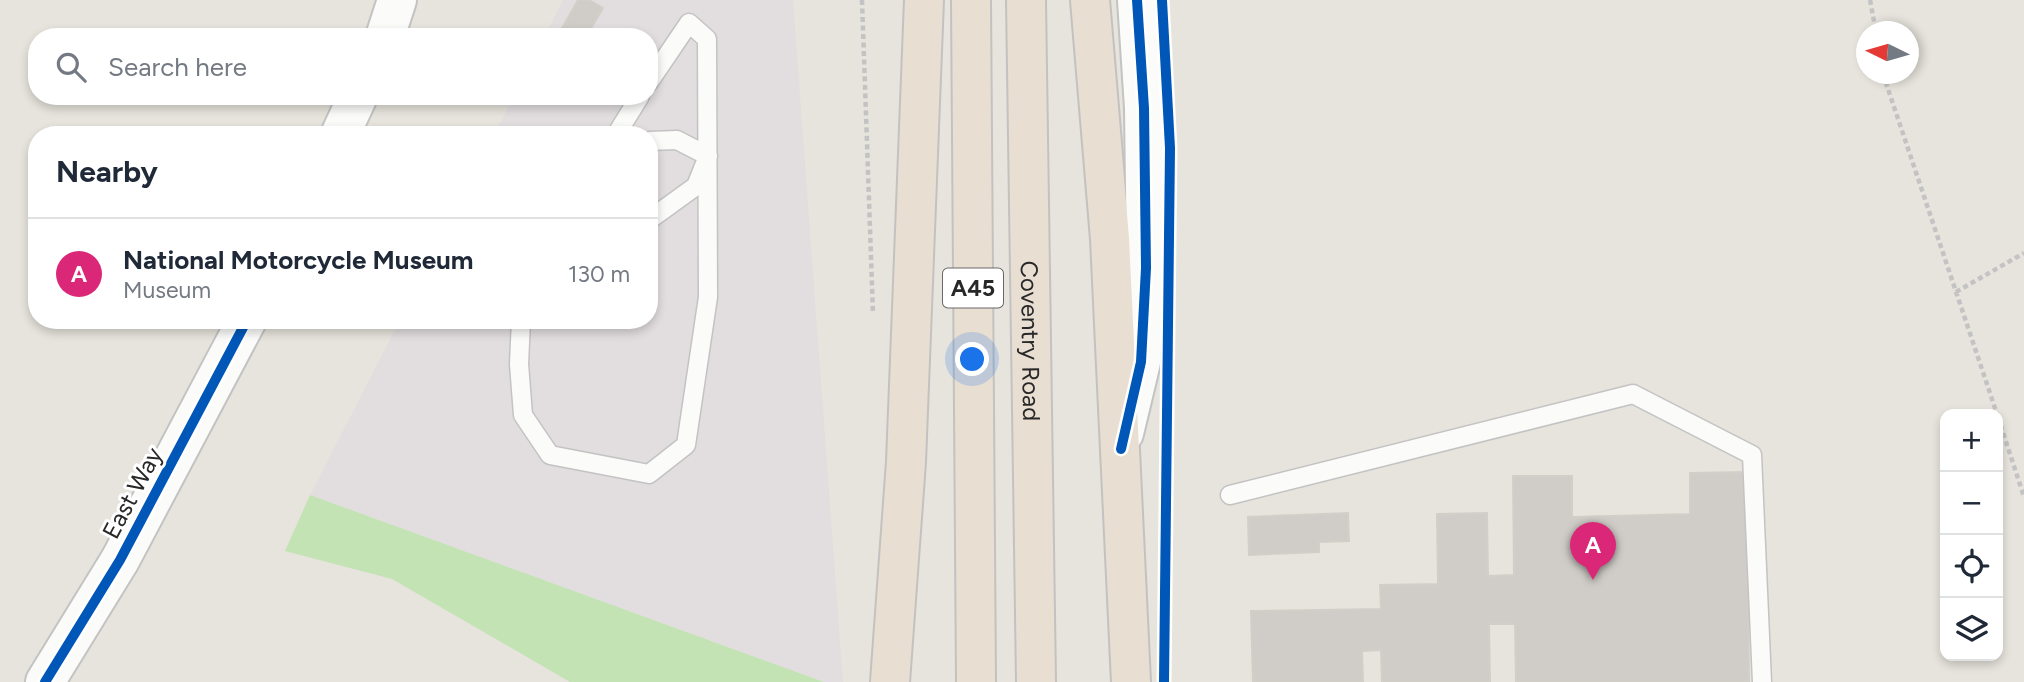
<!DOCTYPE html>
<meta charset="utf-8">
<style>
body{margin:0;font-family:Figtree,sans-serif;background:#f2f2f3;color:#1f2937}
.controls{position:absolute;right:21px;bottom:21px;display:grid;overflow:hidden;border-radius:14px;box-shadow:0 4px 10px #0003}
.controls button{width:63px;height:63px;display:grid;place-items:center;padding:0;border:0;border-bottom:2px solid #e0e1e3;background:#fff;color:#1f2937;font:35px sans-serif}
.compass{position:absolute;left:1856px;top:21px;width:63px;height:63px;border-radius:50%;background:#fff;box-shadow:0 4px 10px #0003;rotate:275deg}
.you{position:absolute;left:973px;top:360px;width:24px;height:24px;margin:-18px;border:5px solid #fff;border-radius:50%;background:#1a73e8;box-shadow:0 0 0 10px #1a73e833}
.badge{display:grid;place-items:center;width:46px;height:46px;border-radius:50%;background:#db2777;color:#fff;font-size:23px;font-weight:700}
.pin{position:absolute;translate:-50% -58px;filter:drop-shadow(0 2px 4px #0008)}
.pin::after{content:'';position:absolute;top:37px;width:24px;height:21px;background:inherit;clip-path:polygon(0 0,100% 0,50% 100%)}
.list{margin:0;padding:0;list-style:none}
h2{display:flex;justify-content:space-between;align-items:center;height:91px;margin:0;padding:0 28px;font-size:30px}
h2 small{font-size:23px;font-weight:400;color:#747a83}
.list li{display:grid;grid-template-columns:46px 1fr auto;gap:21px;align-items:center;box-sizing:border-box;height:112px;padding:0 28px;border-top:2px solid #e0e1e3}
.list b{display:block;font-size:26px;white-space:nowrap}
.list p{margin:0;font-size:23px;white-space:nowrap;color:#747a83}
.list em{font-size:23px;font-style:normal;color:#747a83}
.icon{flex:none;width:38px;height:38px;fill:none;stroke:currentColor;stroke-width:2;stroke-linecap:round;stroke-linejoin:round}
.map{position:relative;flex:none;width:2024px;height:682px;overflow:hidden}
.search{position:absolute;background:#fff;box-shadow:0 4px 10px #0003;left:28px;top:28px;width:630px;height:77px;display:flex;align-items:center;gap:18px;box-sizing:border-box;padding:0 24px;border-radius:28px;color:#747a83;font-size:26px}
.panel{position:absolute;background:#fff;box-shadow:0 4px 10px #0003;left:28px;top:126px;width:630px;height:203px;border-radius:28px}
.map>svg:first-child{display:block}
.industrial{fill:#e2dee0}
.green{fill:#c3e3b5}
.building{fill:#d0cdc8;stroke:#d2cfc9;stroke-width:2}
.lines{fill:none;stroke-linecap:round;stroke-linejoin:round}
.lane-casing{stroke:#c4c3c3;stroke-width:21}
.secondary-casing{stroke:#c4c3c3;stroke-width:42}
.highway-casing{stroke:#c3c2c0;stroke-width:42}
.path{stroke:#c4c3c3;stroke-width:4.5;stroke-dasharray:5 3.5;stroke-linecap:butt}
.lane{stroke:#fbfbfa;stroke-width:18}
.secondary{stroke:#fbfbfa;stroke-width:38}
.highway{stroke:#e8ded2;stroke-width:38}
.cycleway-casing{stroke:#fff;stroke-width:15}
.cycleway{stroke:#0057b8;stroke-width:10}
.labels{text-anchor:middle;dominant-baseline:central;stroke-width:6;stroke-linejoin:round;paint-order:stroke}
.shield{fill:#fff;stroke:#686868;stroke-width:2}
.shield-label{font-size:23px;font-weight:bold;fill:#282828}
.street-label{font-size:24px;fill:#282828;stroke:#fff}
</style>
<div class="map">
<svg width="2024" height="682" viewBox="0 0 2024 682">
<rect width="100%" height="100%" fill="#e7e4dd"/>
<path class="industrial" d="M 563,0 L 793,0 L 843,682 L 824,682 L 310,495 L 400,320 L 649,320 L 649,135 L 494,135 L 514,96 L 649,96 L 649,37 L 544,37 Z"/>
<path class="green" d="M 310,495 L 824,682 L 570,682 L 392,579 L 285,551 Z"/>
<path class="building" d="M 578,0 L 589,0 L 603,8 L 586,37 L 557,37 Z
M 1746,472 L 1749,682 L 1516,682 L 1515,624 L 1489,624 L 1490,682 L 1382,682 L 1381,650 L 1362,651 L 1363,682 L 1253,682 L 1251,611 L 1381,609 L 1380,585 L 1438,584 L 1437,514 L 1487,513 L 1488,576 L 1514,575 L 1513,476 L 1572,476 L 1572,517 L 1690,514 L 1690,473 Z
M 1348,513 L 1349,541 L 1319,542 L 1319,552 L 1249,555 L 1248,517 Z"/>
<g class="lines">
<defs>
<path id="lane" d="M 616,135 L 640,96
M 649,141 L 677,140 L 708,156 L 696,186 L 649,220
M 521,320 L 519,364 L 523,415 L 550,455 L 649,474 L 686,445 L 708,297 L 707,39 L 689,23 L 649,82
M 1230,495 L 1633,394 L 1752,455 L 1762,682"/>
<path id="secondary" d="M 385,37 L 397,0
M 340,135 L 358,96
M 1124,433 L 1141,362 L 1146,268 L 1144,108 L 1137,0
M 45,682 L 120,560 L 247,320"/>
<g id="highway">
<path d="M 971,0 L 976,682"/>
<path id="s1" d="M 1026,0 L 1036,682"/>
<path d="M 1090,0 L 1110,239 L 1131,682"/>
<path d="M 890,682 L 906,462 L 924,0"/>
</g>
</defs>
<use href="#lane" class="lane-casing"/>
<use href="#secondary" class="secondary-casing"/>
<use href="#highway" class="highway-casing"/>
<path class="path" d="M 862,0 L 873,314
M 1870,0 L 1876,32
M 1883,74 L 1997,414
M 1956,292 L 2024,253
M 1998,417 L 2024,497
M 1165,569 L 1167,417"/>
<use href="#lane" class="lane"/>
<use href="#secondary" class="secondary"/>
<use href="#highway" class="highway"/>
<defs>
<path id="cycleway" d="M 1162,0 L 1170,148 L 1164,682
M 1121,449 L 1141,362 L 1146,268 L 1144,108 L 1137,0
M 45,682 L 120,560 L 247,320"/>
</defs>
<use href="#cycleway" class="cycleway-casing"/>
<use href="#cycleway" class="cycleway"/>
</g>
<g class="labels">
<rect class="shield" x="943" y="268.5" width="60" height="39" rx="5"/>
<g class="shield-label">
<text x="973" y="288">A45</text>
</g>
<g class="street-label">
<text stroke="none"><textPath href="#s1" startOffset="341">Coventry Road</textPath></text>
<text transform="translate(132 493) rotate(-62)">East Way</text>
</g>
</g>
</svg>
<div class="controls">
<button>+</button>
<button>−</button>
<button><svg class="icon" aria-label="locate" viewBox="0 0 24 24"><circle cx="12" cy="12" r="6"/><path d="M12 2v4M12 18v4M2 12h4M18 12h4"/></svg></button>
<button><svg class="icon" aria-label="layers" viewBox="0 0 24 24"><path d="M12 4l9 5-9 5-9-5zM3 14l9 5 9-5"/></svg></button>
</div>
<svg class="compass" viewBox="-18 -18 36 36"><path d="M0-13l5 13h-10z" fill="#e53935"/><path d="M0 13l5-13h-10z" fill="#747a83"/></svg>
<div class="you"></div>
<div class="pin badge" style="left:1593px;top:580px">A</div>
<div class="search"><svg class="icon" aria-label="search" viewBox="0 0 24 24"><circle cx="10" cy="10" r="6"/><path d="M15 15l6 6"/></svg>Search here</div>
<section class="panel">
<h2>Nearby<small></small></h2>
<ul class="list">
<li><span class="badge">A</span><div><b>National Motorcycle Museum</b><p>Museum</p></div><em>130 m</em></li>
</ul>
</section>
</div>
